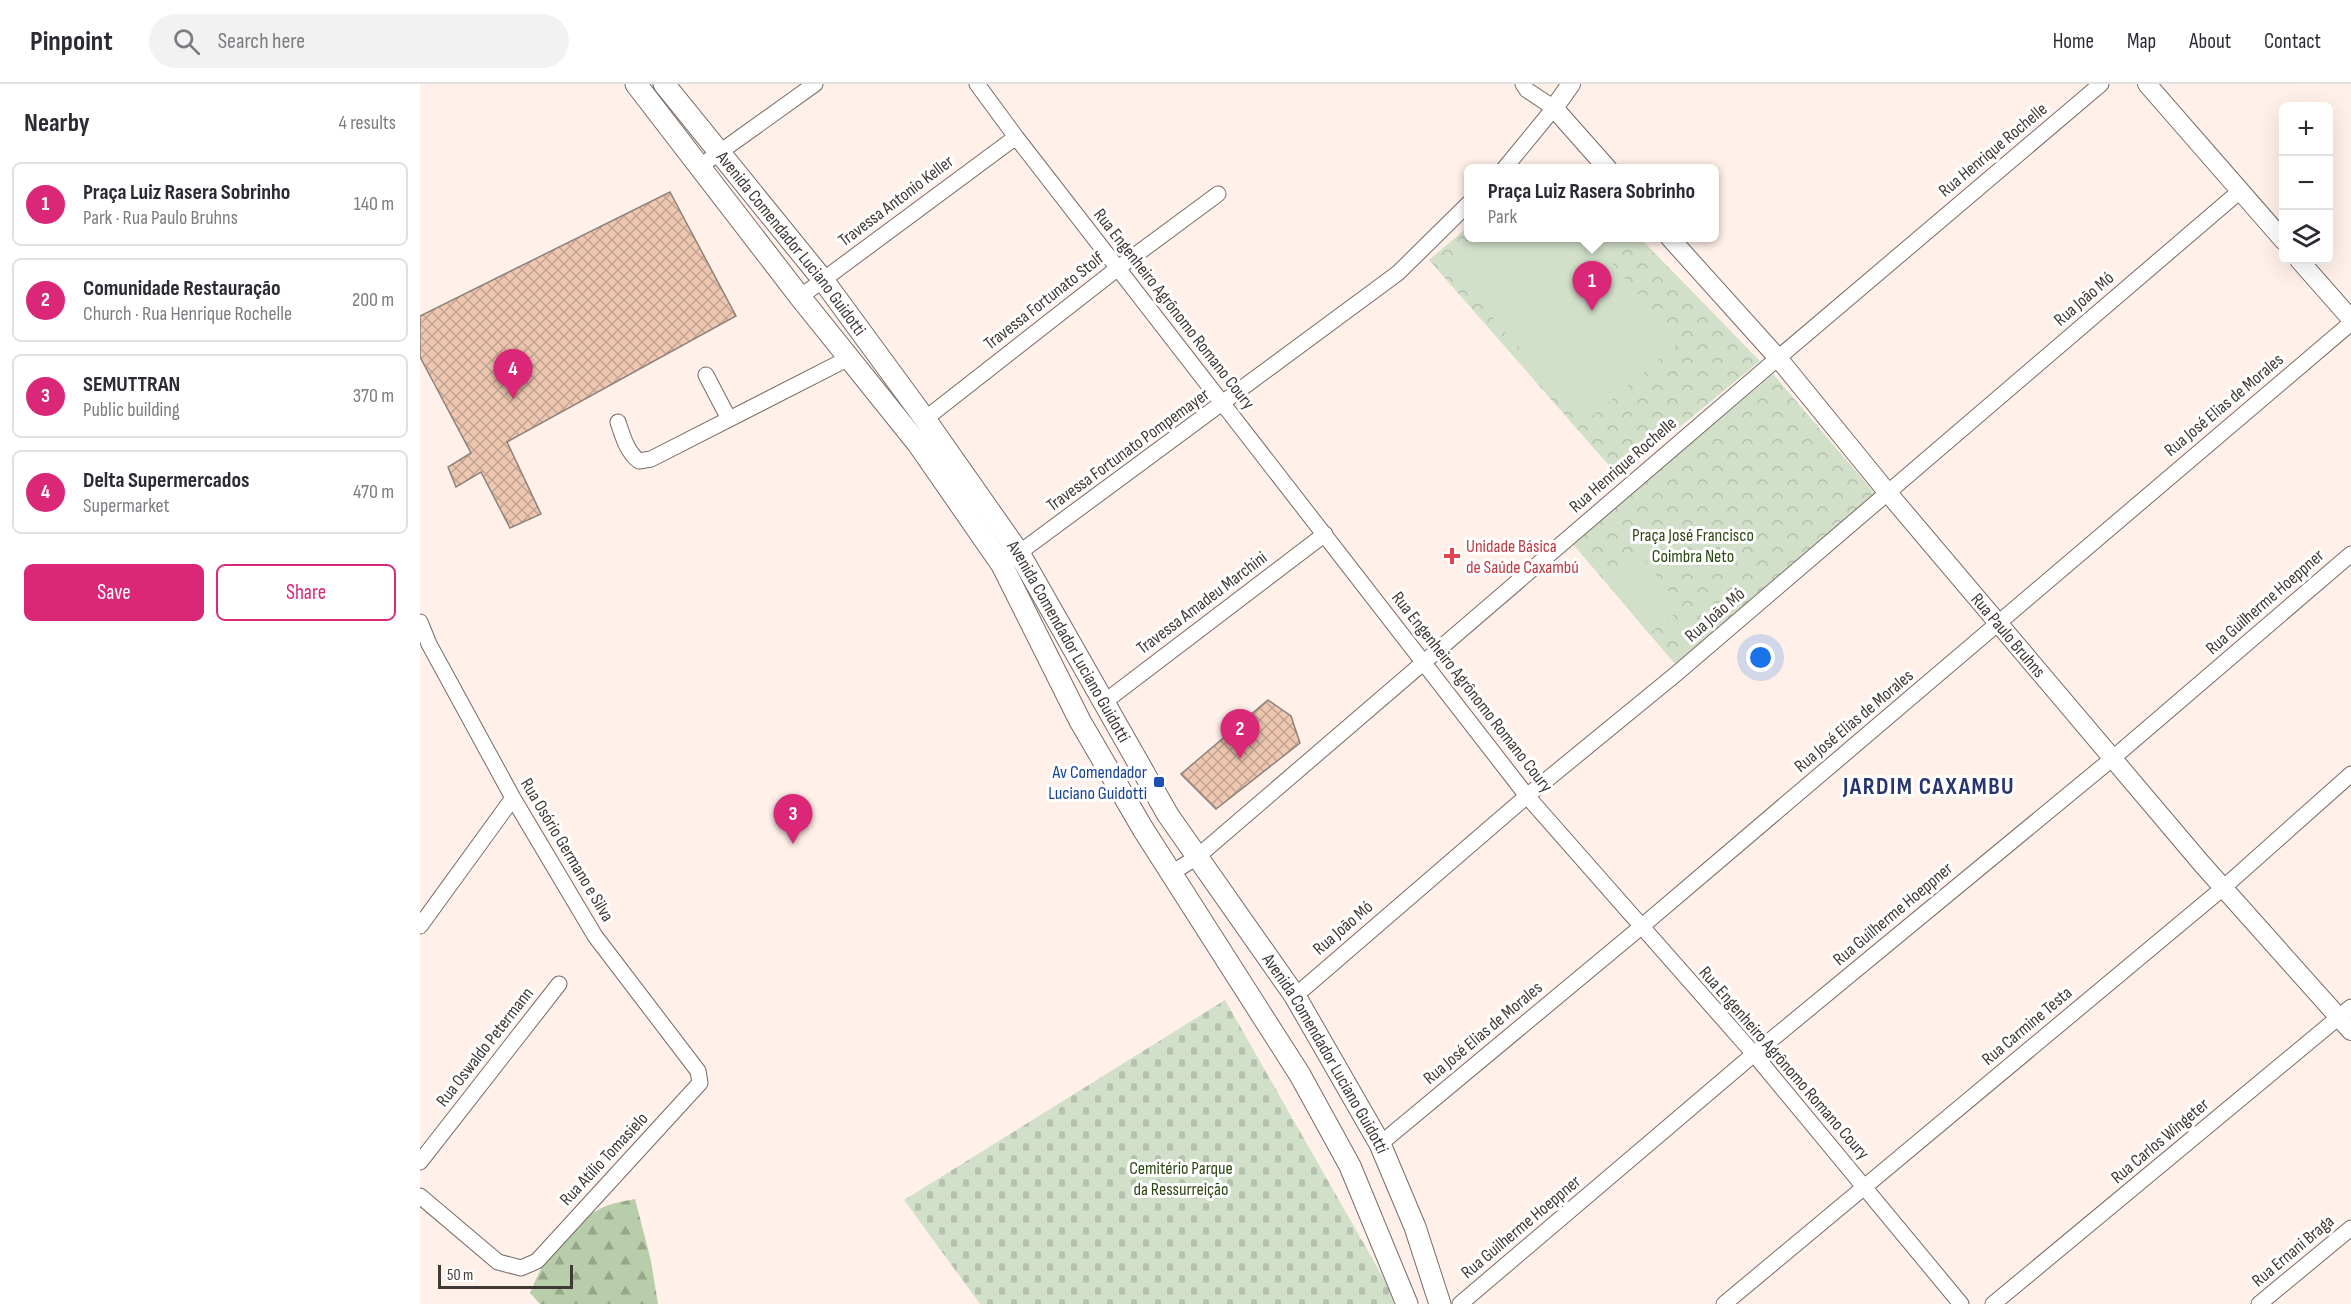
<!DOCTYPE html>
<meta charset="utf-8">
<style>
body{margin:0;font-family:"Sofia Sans Condensed",sans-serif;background:#f2f2f3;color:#2b2b33}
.controls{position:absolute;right:18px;top:18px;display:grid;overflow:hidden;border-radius:9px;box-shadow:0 6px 24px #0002}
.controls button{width:54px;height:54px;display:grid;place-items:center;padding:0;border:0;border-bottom:2px solid #e1e1e2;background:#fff;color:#2b2b33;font:30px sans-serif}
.scale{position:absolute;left:18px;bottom:15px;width:135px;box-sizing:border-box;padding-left:6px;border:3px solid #403a37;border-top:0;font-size:16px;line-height:21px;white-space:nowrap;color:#403a37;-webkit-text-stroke:4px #fff;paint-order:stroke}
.you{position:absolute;left:1341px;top:574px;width:21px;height:21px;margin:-15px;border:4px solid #fff;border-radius:50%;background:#1a73e8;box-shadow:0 0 0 9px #1a73e833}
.badge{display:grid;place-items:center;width:39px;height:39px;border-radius:50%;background:#db2777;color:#fff;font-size:20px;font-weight:700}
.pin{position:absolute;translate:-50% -50px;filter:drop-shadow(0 2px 3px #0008)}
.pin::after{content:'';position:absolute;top:32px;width:21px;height:18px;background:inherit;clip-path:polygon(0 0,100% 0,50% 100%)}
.popup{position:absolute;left:1044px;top:80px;width:255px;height:78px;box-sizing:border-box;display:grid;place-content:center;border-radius:9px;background:#fff;filter:drop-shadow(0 2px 4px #0005);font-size:20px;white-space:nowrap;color:#7c7c81}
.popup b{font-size:22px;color:#2b2b33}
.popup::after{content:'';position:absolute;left:50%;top:100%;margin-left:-12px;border:12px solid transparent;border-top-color:#fff}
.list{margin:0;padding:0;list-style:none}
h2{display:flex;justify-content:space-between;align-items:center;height:78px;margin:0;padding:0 24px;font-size:26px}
h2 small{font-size:20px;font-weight:400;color:#7c7c81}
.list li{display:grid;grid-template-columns:39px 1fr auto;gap:18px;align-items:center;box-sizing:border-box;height:84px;margin:0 12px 12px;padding:0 12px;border:2px solid #e1e1e2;border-radius:9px}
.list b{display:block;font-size:22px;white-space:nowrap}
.list p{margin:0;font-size:20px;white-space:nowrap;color:#7c7c81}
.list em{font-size:20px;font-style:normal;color:#7c7c81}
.actions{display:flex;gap:12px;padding:18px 24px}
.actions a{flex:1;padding:14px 0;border:2px solid #db2777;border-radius:9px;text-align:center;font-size:21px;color:#db2777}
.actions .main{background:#db2777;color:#fff}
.icon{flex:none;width:33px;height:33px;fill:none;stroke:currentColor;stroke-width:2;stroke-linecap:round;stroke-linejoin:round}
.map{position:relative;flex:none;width:1931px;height:1220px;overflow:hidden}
header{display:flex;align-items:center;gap:36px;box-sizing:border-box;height:84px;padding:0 30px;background:#fff;border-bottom:2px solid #e1e1e2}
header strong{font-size:28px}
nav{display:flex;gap:33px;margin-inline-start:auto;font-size:21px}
.search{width:420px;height:54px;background:#f2f2f3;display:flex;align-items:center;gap:15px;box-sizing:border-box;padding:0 21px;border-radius:33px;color:#7c7c81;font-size:22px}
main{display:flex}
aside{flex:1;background:#fff}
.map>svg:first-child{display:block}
.forest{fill:url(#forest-firs)}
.cemetery{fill:url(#cemetery-stones)}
.park{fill:url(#park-crowns)}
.pitch{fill:#d2dfc9}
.building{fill:url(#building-cross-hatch);stroke:#8d817a;stroke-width:1.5}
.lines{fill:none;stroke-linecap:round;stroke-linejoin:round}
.minor-casing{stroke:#776b64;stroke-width:17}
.tertiary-casing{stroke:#776b64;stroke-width:20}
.secondary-casing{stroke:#776b64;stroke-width:23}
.minor{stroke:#fff;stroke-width:15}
.tertiary{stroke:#fff;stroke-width:18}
.secondary{stroke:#fff;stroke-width:21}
.health-dot{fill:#e0444e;stroke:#fff;stroke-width:2}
.transit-dot{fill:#1a4fb4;stroke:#fff;stroke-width:2}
.labels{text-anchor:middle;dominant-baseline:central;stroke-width:6;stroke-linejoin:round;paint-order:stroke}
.street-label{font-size:18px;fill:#403a37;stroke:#fff}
.park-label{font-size:18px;fill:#2e4813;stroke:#fff}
.health-label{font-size:18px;fill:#be3a42;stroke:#fff;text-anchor:start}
.transit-label{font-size:18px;fill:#164399;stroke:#fff;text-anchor:end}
.district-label{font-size:24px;font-weight:bold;letter-spacing:1.5px;fill:#27356e;stroke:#fff}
</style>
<header>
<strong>Pinpoint</strong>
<div class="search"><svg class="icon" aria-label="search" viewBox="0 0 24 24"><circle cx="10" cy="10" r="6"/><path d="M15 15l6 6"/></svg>Search here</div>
<nav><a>Home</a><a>Map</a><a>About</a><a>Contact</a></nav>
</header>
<main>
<aside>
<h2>Nearby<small>4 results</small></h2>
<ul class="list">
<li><span class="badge">1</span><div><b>Praça Luiz Rasera Sobrinho</b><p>Park · Rua Paulo Bruhns</p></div><em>140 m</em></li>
<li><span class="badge">2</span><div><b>Comunidade Restauração</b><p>Church · Rua Henrique Rochelle</p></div><em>200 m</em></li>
<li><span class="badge">3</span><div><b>SEMUTTRAN</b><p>Public building</p></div><em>370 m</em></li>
<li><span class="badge">4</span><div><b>Delta Supermercados</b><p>Supermarket</p></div><em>470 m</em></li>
</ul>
<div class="actions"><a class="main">Save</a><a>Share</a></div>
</aside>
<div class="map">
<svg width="1931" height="1220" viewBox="0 0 1931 1220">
<defs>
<pattern id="forest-firs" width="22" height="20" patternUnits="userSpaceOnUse" patternTransform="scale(1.5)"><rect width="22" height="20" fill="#b8cda9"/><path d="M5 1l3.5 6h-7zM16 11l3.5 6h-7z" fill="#97a78a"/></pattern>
<pattern id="cemetery-stones" width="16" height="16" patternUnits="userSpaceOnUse" patternTransform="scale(1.5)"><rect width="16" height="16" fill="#d2dfc9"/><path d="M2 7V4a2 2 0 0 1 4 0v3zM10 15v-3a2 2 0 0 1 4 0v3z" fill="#b5c0ad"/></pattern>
<pattern id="park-crowns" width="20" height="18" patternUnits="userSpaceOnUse" patternTransform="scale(1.5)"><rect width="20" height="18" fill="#d2dfc9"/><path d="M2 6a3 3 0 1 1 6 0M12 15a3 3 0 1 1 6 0" fill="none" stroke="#b5c0ad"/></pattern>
<pattern id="building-cross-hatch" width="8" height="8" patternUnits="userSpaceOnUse" patternTransform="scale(1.5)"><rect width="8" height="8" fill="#eec7b1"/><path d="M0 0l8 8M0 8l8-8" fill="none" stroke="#c2a391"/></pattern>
</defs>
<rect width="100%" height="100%" fill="#fff1e9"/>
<path class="forest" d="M 215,1115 L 231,1177 L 238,1220 L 120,1220 L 110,1209 C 125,1172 146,1141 184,1123 C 193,1119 205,1117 215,1115 Z"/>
<path class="cemetery" d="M 805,916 L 969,1204 L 974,1220 L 560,1220 L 484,1116 Z"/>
<path class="park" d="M 1049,142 L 1049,154 L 1220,154 L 1340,277 L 1199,393 L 1009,176 Z
M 1353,290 L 1456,411 L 1255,580 L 1152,459 Z"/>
<path class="pitch" d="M 1063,154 L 1170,154 L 1260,258 L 1165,338 L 1028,183 Z
M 1220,471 L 1262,524 L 1229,550 L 1187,498 Z"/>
<path class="building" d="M 250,108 L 316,232 L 87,358 L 121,430 L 90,444 L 61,388 L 36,403 L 28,383 L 51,369 L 0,273 L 0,232 Z
M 848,616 L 871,632 L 880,659 L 796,725 L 761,690 Z"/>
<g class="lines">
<defs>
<path id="minor" d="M 557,0 L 596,53 L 1107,712 L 1334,970 L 1541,1220
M 279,83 L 395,0
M 1084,85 L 1134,24 L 1107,6 L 1103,0
M 380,213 L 596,53
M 286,291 L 309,335
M 505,335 L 698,184 L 798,110
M 198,338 C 203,353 207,368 219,377 L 231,375 L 429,274
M 592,474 L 978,189 L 1049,119
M 0,538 L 9,560 L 93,714 L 175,852 L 278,987 L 280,999 L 117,1177 L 101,1184 L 78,1178 L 0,1112
M 683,619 L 905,450
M 750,790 L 777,773 L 1358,274 L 1681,0
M 0,842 L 93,714
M 875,912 L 1107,712 L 1256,590 L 1820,107
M 960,1060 L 1221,843 L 1931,239
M 0,1078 L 139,900
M 1040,1220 L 1334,970 L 1693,674 L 1931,470
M 1304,1220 L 1803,804 L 1931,690
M 1573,1220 L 1931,923
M 1839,1220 L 1931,1144"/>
<g id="tertiary">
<path d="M 1151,0 L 1134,24 L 1188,85"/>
<path d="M 1727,0 L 1864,157"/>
<path id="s1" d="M 1250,154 L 1358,274 L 1468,409 L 1782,780 L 1931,947"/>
<path d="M 1879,176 L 1931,235"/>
</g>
<g id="secondary">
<path d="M 216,0 L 380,213 L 498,360 L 582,481 L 660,637 L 723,745 L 880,991 L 930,1082 L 987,1220"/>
<path id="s2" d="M 244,0 L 403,196 L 505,335 L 599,469 L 748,731 L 875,912 L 960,1060 L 995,1143 L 1020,1220"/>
</g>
</defs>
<use href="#minor" class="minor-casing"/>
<use href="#tertiary" class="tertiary-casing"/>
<use href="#secondary" class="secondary-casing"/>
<use href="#minor" class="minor"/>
<use href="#tertiary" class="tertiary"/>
<use href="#secondary" class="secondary"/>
</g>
<path class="health-dot" d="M1029 463h6v6h6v6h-6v6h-6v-6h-6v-6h6z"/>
<rect class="transit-dot" x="733" y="692" width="12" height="12" rx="3"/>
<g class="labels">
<g class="street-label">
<text transform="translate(1573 66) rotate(-40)">Rua Henrique Rochelle</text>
<text transform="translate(476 117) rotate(-37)">Travessa Antonio Keller</text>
<text stroke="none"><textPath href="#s2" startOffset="204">Avenida Comendador Luciano Guidotti</textPath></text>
<text transform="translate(1664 215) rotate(-41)">Rua João Mó</text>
<text transform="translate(624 217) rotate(-38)">Travessa Fortunato Stolf</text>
<text transform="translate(754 225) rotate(52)">Rua Engenheiro Agrônomo Romano Coury</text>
<text transform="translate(1804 321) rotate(-40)">Rua José Elias de Morales</text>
<text transform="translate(708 366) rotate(-36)">Travessa Fortunato Pompemayer</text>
<text transform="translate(1203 381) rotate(-41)">Rua Henrique Rochelle</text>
<text transform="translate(1845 518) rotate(-41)">Rua Guilherme Hoeppner</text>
<text transform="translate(782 519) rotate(-37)">Travessa Amadeu Marchini</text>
<text transform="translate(1295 531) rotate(-41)">Rua João Mó</text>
<text stroke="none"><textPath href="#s1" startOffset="522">Rua Paulo Bruhns</textPath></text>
<text stroke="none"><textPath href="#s2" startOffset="690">Avenida Comendador Luciano Guidotti</textPath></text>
<text transform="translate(1052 608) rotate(52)">Rua Engenheiro Agrônomo Romano Coury</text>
<text transform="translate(1434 637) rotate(-40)">Rua José Elias de Morales</text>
<text transform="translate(147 766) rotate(59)">Rua Osório Germano e Silva</text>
<text transform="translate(1473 830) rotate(-40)">Rua Guilherme Hoeppner</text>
<text transform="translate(923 844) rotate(-41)">Rua João Mó</text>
<text transform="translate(1607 942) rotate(-40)">Rua Carmine Testa</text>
<text transform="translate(1063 949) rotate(-40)">Rua José Elias de Morales</text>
<text transform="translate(65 963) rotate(-52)">Rua Oswaldo Petermann</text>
<text stroke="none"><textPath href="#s2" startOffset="1176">Avenida Comendador Luciano Guidotti</textPath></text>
<text transform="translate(1364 979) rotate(49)">Rua Engenheiro Agrônomo Romano Coury</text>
<text transform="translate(1740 1057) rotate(-40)">Rua Carlos Wingeter</text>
<text transform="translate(184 1075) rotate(-47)">Rua Atílio Tomasielo</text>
<text transform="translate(1101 1143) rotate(-40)">Rua Guilherme Hoeppner</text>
<text transform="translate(1873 1167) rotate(-40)">Rua Ernani Braga</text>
</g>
<g class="park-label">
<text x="1273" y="451">Praça José Francisco<tspan x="1273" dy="21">Coimbra Neto</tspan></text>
<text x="761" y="1084">Cemitério Parque<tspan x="761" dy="21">da Ressurreição</tspan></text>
</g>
<g class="health-label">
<text x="1046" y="462">Unidade Básica<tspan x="1046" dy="21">de Saúde Caxambú</tspan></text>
</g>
<g class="transit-label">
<text x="727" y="688">Av Comendador<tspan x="727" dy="21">Luciano Guidotti</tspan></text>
</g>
<g class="district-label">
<text x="1509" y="702">JARDIM CAXAMBU</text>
</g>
</g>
</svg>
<div class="controls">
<button>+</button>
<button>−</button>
<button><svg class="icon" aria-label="layers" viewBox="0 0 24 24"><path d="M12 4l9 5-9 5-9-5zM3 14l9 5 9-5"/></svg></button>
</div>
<div class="scale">50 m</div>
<div class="you"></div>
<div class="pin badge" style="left:1172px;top:227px">1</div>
<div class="popup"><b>Praça Luiz Rasera Sobrinho</b>Park</div>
<div class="pin badge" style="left:820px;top:675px">2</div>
<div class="pin badge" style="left:373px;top:760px">3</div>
<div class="pin badge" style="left:93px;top:315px">4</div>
</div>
</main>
